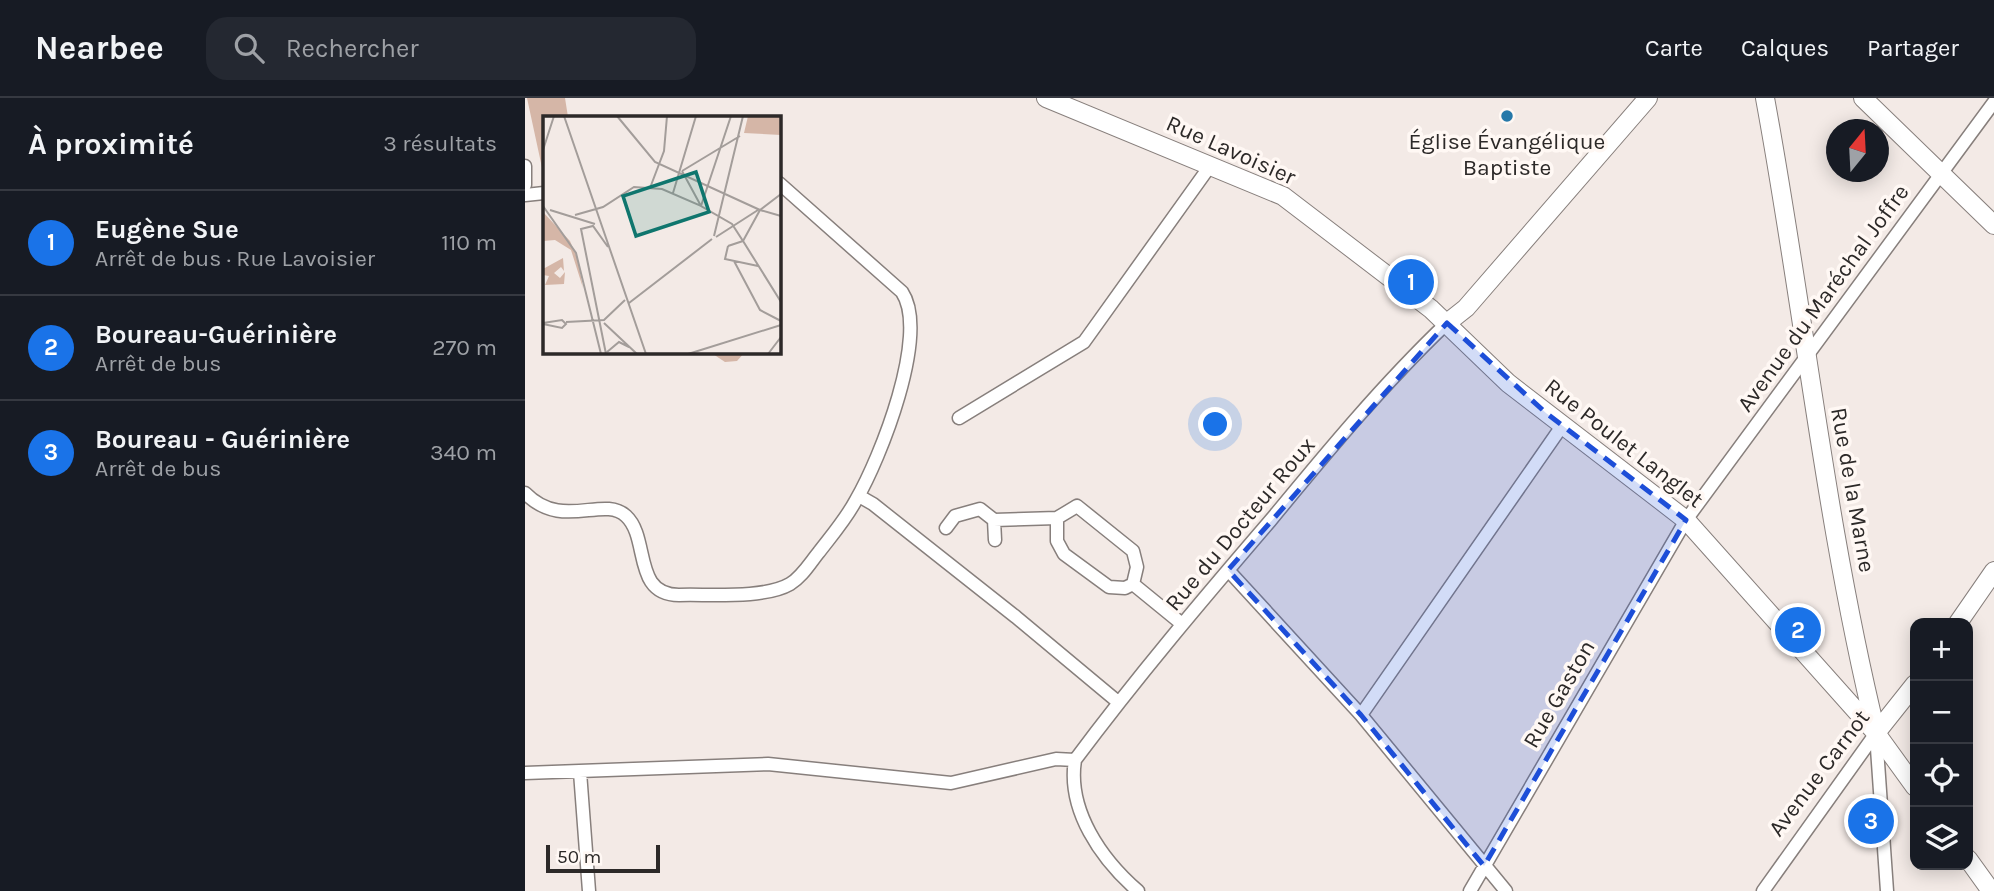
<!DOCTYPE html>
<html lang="fr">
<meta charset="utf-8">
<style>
body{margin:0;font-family:Karla,sans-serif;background:#242831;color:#f1f3f6}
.controls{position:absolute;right:21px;bottom:21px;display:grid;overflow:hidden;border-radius:14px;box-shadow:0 4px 18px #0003}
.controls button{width:63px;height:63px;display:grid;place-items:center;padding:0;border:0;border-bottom:2px solid #363941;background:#171b24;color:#f1f3f6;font:35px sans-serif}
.compass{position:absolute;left:1301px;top:21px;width:63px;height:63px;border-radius:50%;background:#171b24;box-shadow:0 4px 18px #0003;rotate:18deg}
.scale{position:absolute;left:21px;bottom:18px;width:114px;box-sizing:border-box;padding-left:7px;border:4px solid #2c2928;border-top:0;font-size:19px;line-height:24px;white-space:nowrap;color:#2c2928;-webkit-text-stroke:5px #fff8f4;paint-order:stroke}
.you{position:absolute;left:691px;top:327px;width:24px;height:24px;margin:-18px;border:5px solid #fff;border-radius:50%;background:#1a73e8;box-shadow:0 0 0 10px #1a73e833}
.badge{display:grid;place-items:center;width:46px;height:46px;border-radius:50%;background:#1a73e8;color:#fff;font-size:23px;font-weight:700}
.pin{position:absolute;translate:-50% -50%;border:4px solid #fff;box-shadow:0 2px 7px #0006}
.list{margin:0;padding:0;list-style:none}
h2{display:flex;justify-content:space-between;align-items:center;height:91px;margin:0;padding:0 28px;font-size:30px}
h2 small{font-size:23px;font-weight:400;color:#9ea1a6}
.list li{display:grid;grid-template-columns:46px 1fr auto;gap:21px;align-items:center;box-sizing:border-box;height:105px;padding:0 28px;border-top:2px solid #363941}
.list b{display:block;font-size:26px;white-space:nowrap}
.list p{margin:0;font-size:23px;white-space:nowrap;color:#9ea1a6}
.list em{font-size:23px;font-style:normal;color:#9ea1a6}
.icon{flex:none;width:38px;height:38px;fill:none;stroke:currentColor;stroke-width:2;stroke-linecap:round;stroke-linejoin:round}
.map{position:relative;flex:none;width:1469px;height:793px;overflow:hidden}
header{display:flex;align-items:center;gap:42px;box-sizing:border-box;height:98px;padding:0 35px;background:#171b24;border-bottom:2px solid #363941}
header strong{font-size:33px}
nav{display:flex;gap:38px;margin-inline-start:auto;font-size:24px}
.search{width:490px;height:63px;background:#242831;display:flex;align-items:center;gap:18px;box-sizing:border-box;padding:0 24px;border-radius:21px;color:#9ea1a6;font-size:26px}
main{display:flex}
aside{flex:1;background:#171b24}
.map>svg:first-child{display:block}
.green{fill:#d5b6a7}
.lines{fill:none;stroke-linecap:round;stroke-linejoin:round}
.street-casing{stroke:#877f7c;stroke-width:15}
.secondary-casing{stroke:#877f7c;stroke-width:20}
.street{stroke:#fff;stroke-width:12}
.secondary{stroke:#fff;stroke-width:18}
.marked{fill:#1d4ed8;fill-opacity:0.2;stroke:#1d4ed8;stroke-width:5;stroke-dasharray:14 9;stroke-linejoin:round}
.poi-dot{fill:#2678a9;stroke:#fff8f4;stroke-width:2.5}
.labels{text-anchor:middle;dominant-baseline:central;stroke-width:7;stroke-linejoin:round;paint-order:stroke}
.poi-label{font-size:23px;fill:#2c2928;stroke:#fff8f4}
.street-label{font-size:23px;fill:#2c2928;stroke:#fff8f4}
.inset-road{fill:none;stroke:#a39d9a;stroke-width:2}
.view{fill:#0f766e;fill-opacity:0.15;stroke:#0f766e;stroke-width:3.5}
.inset-edge{fill:none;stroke:#2c2928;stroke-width:3.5}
</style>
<header>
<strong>Nearbee</strong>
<div class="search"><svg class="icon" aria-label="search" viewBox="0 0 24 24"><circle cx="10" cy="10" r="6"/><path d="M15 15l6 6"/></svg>Rechercher</div>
<nav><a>Carte</a><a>Calques</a><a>Partager</a></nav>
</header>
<main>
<aside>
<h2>À proximité<small>3 résultats</small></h2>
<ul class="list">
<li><span class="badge">1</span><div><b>Eugène Sue</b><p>Arrêt de bus · Rue Lavoisier</p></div><em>110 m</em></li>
<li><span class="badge">2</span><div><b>Boureau-Guérinière</b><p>Arrêt de bus</p></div><em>270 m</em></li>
<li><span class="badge">3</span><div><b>Boureau - Guérinière</b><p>Arrêt de bus</p></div><em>340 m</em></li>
</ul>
</aside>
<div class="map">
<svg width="1469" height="793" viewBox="0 0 1469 793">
<rect width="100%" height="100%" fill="#f3eae6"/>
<path class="green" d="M 2,0 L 40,0 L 43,19 L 19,19 L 19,79 Z
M 185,254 L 220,254 L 212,263 L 200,264 Z"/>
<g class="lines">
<defs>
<path id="street" d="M 0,68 L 0,87
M 0,97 L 19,95
M 434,320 L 559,244 L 685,68
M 0,395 C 37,433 78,397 101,418 C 125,440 107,497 154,497 C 184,496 239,501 265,486 C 277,479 285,465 294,454 C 307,437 321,421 331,402 C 355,361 405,236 377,194 L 254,85
M 334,398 L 348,406 L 491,519 L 593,604
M 469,422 L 470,442
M 421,430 L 430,418 L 455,411 L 469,422 L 532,420 L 552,408 L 608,453 L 612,469 L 608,486 L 600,490 L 584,489 L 539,456 L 532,443 L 532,420
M 703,472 L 836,617 L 981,793
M 608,486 L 657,526
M 836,617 L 1037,328
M 1351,636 L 1362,793
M 55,674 L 64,793
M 0,675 L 243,666 L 426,685 L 531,661 L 550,662
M 613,793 C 576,761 542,712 550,662 C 612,579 678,501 745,423 C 801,355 858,286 922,225
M 945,793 L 1161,422 L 1469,4
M 1238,793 L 1351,635"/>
<path id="secondary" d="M 521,0 L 758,98 L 906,211 L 983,285 L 1161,422 L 1351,635 L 1390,689
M 1240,0 C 1279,211 1300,425 1351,634
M 1338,0 L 1469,127
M 922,225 L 941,210 L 1123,0
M 1433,525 L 1469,473
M 1351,635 L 1390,586
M 1443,761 L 1466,793"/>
</defs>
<use href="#street" class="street-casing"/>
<use href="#secondary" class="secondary-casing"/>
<use href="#street" class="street"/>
<use href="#secondary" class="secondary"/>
</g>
<path class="marked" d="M 922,225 L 1021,315 L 1161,422 L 959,768 L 836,617 L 703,472 Z"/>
<circle class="poi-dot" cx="982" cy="18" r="7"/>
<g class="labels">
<g class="poi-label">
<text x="982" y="43">Église Évangélique<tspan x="982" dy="26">Baptiste</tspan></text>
</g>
<g class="street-label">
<text transform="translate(706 52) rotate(24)">Rue Lavoisier</text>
<text transform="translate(1298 200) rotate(-54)">Avenue du Maréchal Joffre</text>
<text transform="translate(1099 345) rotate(38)">Rue Poulet Langlet</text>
<text transform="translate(1328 392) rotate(80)">Rue de la Marne</text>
<text transform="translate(715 426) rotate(-50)">Rue du Docteur Roux</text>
<text transform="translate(1034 596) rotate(-60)">Rue Gaston</text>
<text transform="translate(1294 675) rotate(-53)">Avenue Carnot</text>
</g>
</g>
<g transform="translate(18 18)">
<rect width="238" height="238" fill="#f3eae6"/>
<path d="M 205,0 L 238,0 L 238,19 L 201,17 ZM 0,96 L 27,125 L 35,144 L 40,172 L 28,134 L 12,124 L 0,125 ZM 20,142 L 21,155 L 18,151 L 11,157 L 17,162 L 22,156 L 21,168 L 2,169 L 6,160 L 0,159 L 0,153 Z" fill="#d5b6a7"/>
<path class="inset-road" d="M 21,0 L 103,238M 74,0 L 112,46 L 217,94M 0,34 L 11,0M 139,55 L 197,20M 139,55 L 158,90 L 189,108 L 200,125 L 217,94M 107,72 L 121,35 L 124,0M 130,77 L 153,0M 0,90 L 33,137 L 58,238M 7,94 L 52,108M 217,94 L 238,78M 217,94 L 238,100M 32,99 L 60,91 L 91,71 L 119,73 L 158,90 L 188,0M 171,120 L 200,0M 173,121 L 215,94M 185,130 L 200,125 L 238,186M 185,130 L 182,143 L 215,150M 191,145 L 217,194 L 238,205M 86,187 L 169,123M 23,206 L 61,204 L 82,184M 0,207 L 19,204 L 23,208 L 19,212 L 0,208M 61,207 L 94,238M 64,236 L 76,226 L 86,231M 63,238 L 38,113 L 50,110 L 65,131M 145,238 L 238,209M 225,238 L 238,221"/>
<path class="view" d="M 153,56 L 166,96 L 93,120 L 80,80 Z"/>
<rect width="238" height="238" class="inset-edge"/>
</g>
</svg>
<div class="controls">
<button>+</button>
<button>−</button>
<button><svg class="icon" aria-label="locate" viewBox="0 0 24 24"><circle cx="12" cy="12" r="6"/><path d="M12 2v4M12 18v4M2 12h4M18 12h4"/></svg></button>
<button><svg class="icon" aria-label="layers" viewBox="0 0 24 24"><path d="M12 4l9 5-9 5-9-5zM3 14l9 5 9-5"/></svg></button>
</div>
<svg class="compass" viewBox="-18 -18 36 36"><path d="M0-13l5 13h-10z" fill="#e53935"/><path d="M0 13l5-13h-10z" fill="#9ea1a6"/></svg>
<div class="scale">50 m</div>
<div class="you"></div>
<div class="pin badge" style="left:886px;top:184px">1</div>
<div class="pin badge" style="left:1273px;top:532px">2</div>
<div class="pin badge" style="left:1346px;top:723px">3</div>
</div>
</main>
